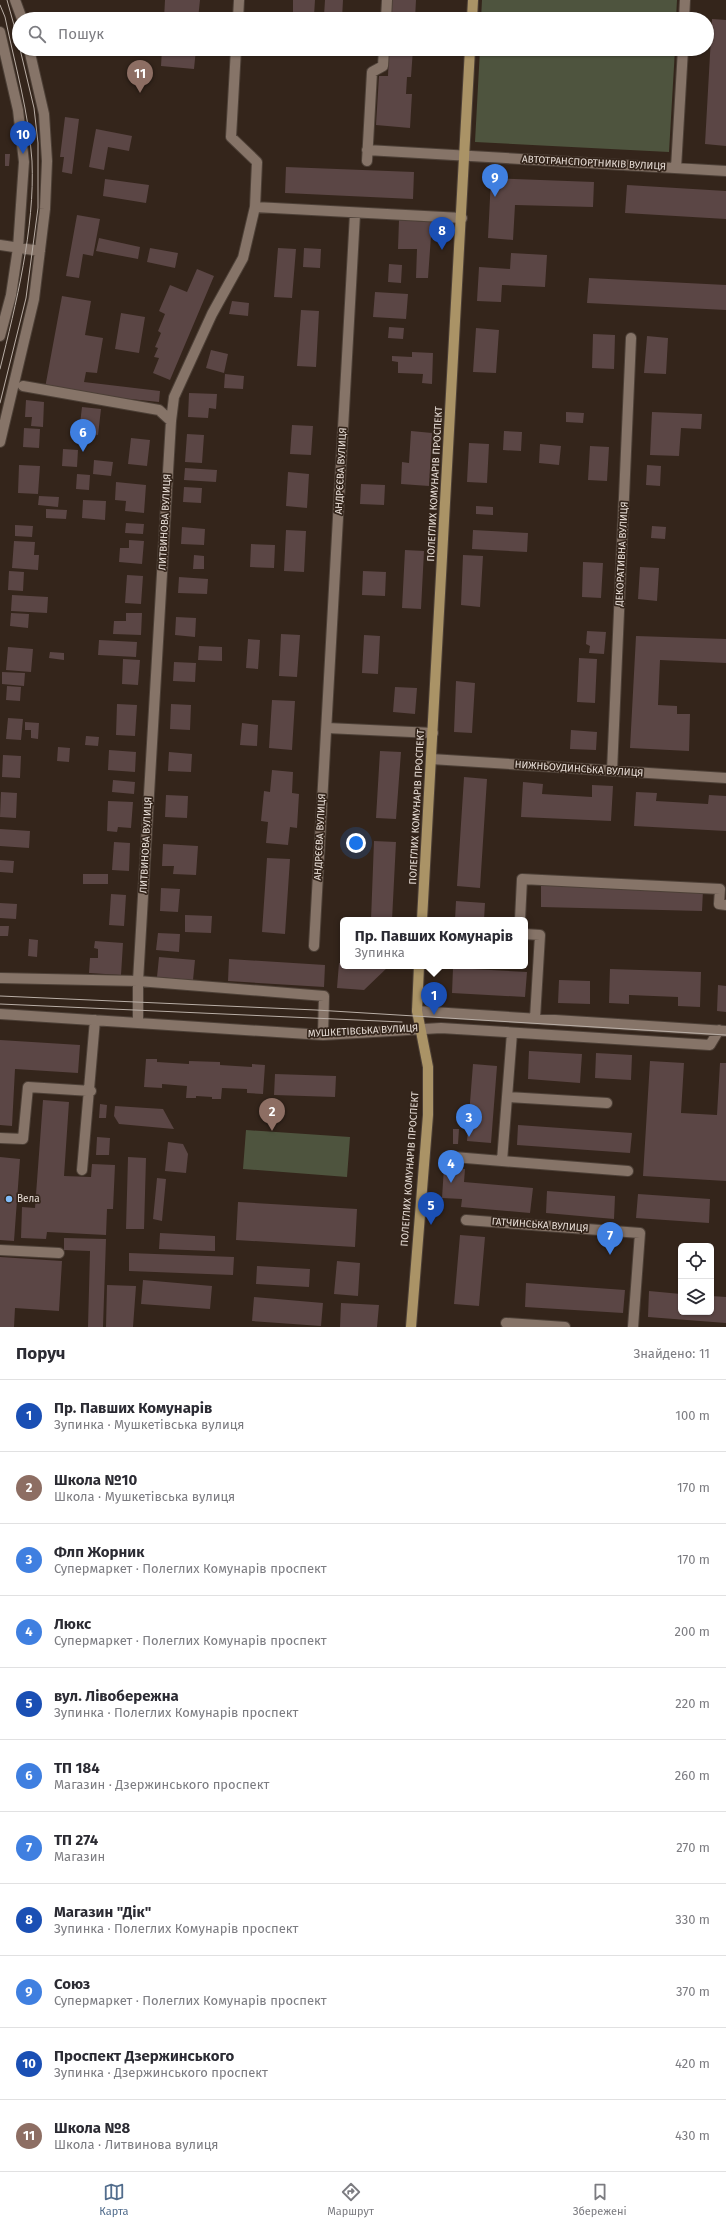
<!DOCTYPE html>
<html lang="uk">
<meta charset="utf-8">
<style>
body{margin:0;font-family:"Fira Sans",sans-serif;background:#f2f2f3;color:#2b2b33}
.controls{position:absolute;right:12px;bottom:12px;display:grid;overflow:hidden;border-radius:6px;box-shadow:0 1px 3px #0004}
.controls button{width:36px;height:36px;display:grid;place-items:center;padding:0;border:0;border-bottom:1px solid #e1e1e2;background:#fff;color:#2b2b33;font:20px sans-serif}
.you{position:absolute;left:356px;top:843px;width:14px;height:14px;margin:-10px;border:3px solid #fff;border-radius:50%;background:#1a73e8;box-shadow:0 0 0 6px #1a73e833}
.badge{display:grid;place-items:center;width:26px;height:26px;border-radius:50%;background:#526d8d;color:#fff;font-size:13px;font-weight:700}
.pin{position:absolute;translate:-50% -33px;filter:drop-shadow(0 1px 2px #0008)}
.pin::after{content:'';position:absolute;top:21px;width:14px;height:12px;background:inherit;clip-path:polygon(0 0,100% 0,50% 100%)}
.popup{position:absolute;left:340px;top:917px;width:188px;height:52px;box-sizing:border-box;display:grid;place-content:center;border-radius:6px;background:#fff;filter:drop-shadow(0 1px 3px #0005);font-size:13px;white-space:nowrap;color:#7c7c81}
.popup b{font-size:15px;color:#2b2b33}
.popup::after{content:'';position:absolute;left:50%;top:100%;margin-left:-8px;border:8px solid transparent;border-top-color:#fff}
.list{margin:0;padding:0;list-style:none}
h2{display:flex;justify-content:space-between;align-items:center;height:52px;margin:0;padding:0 16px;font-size:17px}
h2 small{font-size:13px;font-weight:400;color:#7c7c81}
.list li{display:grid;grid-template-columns:26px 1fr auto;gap:12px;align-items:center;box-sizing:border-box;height:72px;padding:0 16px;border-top:1px solid #e1e1e2}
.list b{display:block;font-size:15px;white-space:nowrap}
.list p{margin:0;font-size:13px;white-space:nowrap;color:#7c7c81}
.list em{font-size:13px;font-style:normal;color:#7c7c81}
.icon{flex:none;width:22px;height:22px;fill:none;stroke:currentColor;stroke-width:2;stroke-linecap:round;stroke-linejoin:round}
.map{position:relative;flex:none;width:726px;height:1327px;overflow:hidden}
.search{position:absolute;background:#fff;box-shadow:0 1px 3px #0004;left:12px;right:12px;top:12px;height:44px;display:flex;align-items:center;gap:10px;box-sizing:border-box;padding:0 14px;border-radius:22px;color:#7c7c81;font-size:15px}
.sheet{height:844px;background:#fff}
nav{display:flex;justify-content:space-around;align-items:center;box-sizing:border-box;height:56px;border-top:1px solid #e1e1e2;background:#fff;font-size:11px;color:#7c7c81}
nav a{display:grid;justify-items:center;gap:2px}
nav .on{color:#526d8d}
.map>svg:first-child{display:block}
.green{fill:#4e543e}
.building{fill:#5b4645}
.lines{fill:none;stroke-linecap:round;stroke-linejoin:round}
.minor-casing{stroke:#4d4037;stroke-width:12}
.major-casing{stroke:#4d4037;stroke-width:12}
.minor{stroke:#867468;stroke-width:10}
.major{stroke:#aa9366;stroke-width:10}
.tram{stroke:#b9aea6;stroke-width:1}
.poi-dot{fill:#81bdfa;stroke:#34251b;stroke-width:1.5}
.labels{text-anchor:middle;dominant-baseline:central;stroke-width:3.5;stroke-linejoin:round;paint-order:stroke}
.street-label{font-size:10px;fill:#e8ded7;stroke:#34251b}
.poi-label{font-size:10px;fill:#e8ded7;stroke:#34251b;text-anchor:start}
</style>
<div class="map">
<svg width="726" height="1327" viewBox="0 0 726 1327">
<rect width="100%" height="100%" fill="#34251b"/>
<path class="green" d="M 482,0 L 677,0 L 676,19 L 481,19 Z
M 480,49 L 675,49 L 669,152 L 475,142 Z
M 246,1130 L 350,1137 L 347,1177 L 243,1169 Z"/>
<path class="building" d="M 165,0 L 200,0 L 198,19 L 164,19 Z
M 293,0 L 315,0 L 314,16 L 324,16 L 325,0 L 343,0 L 342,19 L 297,19 L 297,14 L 293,14 Z
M 392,0 L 416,0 L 415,19 L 391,19 Z
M 712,19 L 726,20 L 726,146 L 705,144 Z
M 162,49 L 196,49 L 194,69 L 161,66 Z
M 389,49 L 413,49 L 411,77 L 407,77 L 406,94 L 412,94 L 410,128 L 376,125 L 379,76 L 388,76 Z
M 65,117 L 79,119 L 72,174 L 62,172 L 64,157 L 60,157 Z
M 96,129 L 132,136 L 129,151 L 108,147 L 104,170 L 89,167 Z
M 5,154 L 10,154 L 9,166 L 5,166 Z
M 286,167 L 414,172 L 413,199 L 285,193 Z
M 491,178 L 594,182 L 593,207 L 515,205 L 513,240 L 488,238 Z
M 105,179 L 149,185 L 146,203 L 103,196 Z
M 627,185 L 726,191 L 726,219 L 625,213 Z
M 77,215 L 100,219 L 93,256 L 83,254 L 79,278 L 66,276 Z
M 399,220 L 432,222 L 428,278 L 416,278 L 417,249 L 398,249 Z
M 99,238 L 140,247 L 138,259 L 96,251 Z
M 150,248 L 178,253 L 175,268 L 147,262 Z
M 278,248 L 296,249 L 292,298 L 274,297 Z
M 304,248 L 321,249 L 320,268 L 303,267 Z
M 511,253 L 547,255 L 545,287 L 502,285 L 501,302 L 477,301 L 479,267 L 510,269 Z
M 389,264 L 402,265 L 401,283 L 388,282 Z
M 197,269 L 214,276 L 170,380 L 153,373 L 159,358 L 154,357 L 158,348 L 155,347 L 161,333 L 158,331 L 165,314 L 159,311 L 170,285 L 187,292 Z
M 589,278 L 726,285 L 726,310 L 587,303 Z
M 375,292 L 408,294 L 406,319 L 373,317 Z
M 62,296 L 91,301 L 85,335 L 103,338 L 97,373 L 86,372 L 84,382 L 160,391 L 159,402 L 82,394 L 45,388 Z
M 232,301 L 249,303 L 248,316 L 229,314 Z
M 301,310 L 319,311 L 316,367 L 297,366 Z
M 121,313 L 145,317 L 139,353 L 115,349 Z
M 389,327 L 404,328 L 403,339 L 388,338 Z
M 476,328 L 499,330 L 496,373 L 473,372 Z
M 593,334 L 615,335 L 614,369 L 592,368 Z
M 647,336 L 668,338 L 666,374 L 644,373 Z
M 211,350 L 228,354 L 224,373 L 206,368 Z
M 412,352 L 433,353 L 432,384 L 422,383 L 423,374 L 398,373 L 398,362 L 392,361 L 392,356 L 412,357 Z
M 225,374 L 244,376 L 243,389 L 224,388 Z
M 189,393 L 217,394 L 216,409 L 209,408 L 208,418 L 188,417 Z
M 26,400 L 44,402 L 43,427 L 31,426 L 32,417 L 25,417 Z
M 82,407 L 101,409 L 98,435 L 79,432 Z
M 566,412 L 584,413 L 583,423 L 566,422 Z
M 652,412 L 702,414 L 701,429 L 681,428 L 679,456 L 650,455 Z
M 292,425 L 313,426 L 311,455 L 290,454 Z
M 24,428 L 40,429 L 39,448 L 23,447 Z
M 411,431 L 432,433 L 429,486 L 401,484 L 402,462 L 409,463 Z
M 504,431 L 522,432 L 521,451 L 503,450 Z
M 187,434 L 204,435 L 202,463 L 185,462 Z
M 131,438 L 150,440 L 147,466 L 128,464 Z
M 469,443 L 489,444 L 487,483 L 467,482 Z
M 540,444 L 561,446 L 559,465 L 539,463 Z
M 590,446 L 609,447 L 607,481 L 588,480 Z
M 63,449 L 78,450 L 77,467 L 62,466 Z
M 94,460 L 113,462 L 111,476 L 93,474 Z
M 19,465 L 40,466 L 38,494 L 18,493 Z
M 647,465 L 661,466 L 660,486 L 646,485 Z
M 185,468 L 217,470 L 216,482 L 184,480 Z
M 288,472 L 309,474 L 307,508 L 286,506 Z
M 77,474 L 90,475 L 89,490 L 76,489 Z
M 116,482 L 146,485 L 144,513 L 125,511 L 126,501 L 115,500 Z
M 361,484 L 385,485 L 384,505 L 360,504 Z
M 184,487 L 202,488 L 201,503 L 183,502 Z
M 39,496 L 59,497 L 58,507 L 38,505 Z
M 83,500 L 106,501 L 105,520 L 82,518 Z
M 476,506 L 493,507 L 493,515 L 476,514 Z
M 46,509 L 67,510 L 66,519 L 46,518 Z
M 126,523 L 144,524 L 143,534 L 125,533 Z
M 15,525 L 33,526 L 32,537 L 15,536 Z
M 652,526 L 666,527 L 665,539 L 651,538 Z
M 182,527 L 205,529 L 204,545 L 181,544 Z
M 286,530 L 306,531 L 304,572 L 284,571 Z
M 473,530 L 528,533 L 527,552 L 472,549 Z
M 129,540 L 144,541 L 142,564 L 119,562 L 120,548 L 129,548 Z
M 14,541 L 35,542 L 34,555 L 39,555 L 38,570 L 12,568 Z
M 251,544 L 275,545 L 274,568 L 250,567 Z
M 405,550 L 424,551 L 421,609 L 402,608 Z
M 194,555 L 204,556 L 204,569 L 193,569 Z
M 463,555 L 483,556 L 480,607 L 461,605 Z
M 583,562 L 603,563 L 601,598 L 582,597 Z
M 640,567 L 659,568 L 657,601 L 638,599 Z
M 9,571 L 24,572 L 23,591 L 8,590 Z
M 363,571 L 386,572 L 385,596 L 362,595 Z
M 127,575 L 143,576 L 141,604 L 125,603 Z
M 179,577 L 208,579 L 207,594 L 178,593 Z
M 12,595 L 48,597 L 47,613 L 11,611 Z
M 11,613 L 29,614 L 28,628 L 10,626 Z
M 126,613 L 142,613 L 141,635 L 113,634 L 114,621 L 126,621 Z
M 176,617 L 196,618 L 195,637 L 175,635 Z
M 587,631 L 606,632 L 604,654 L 589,653 L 590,646 L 586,644 Z
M 281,634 L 300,635 L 297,677 L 279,676 Z
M 364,635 L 380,636 L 378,674 L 362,673 Z
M 636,636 L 726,639 L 726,663 L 660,660 L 658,705 L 677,706 L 677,714 L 690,714 L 689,751 L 630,748 Z
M 248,639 L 260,640 L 258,669 L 246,668 Z
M 99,640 L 137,642 L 136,657 L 98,655 Z
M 199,646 L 222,647 L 222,661 L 198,660 Z
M 8,647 L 33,649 L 31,672 L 6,670 Z
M 50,652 L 64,653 L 64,660 L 49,658 Z
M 579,658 L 597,659 L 595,703 L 577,702 Z
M 123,659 L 140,660 L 138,685 L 122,684 Z
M 174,662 L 196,663 L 195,682 L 173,681 Z
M 2,672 L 25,673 L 24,686 L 2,684 Z
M 456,681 L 475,683 L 472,733 L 454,732 Z
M 7,686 L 21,687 L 20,701 L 6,700 Z
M 395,687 L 417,688 L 415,714 L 393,712 Z
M 272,700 L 295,701 L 292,750 L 269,748 Z
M 117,704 L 137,705 L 135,736 L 116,735 Z
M 171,704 L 191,705 L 190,730 L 170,729 Z
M 8,718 L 23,719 L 21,740 L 6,739 Z
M 25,722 L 39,723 L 38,739 L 31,738 L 31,730 L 25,730 Z
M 242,723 L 258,725 L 257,746 L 240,745 Z
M 571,730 L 597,732 L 596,750 L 570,749 Z
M 86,736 L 99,737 L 98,746 L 85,745 Z
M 58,747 L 70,748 L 69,762 L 57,761 Z
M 109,750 L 136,752 L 135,772 L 108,770 Z
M 380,751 L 401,752 L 396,819 L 376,818 Z
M 169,752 L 192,754 L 191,772 L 168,771 Z
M 3,755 L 21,756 L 20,778 L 2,777 Z
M 272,770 L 293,772 L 292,793 L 299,794 L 297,828 L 290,827 L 288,845 L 266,843 L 268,822 L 261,821 L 264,791 L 270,792 Z
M 464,777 L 487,779 L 480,888 L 457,886 Z
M 113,780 L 135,782 L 134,794 L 112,792 Z
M 523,782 L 543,784 L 542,794 L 592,797 L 592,785 L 613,786 L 611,821 L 521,817 Z
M 1,792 L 17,793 L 16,818 L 0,817 Z
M 636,792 L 657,793 L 656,801 L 708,804 L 709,795 L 726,796 L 726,831 L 634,826 Z
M 166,795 L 188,796 L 187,818 L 165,817 Z
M 108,801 L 133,802 L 131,828 L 118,827 L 117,832 L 107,831 Z
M 0,829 L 30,831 L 29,848 L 0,846 Z
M 374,841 L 396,842 L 392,920 L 371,920 Z
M 114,842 L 130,843 L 129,871 L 112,870 Z
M 163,844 L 198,846 L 196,875 L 173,874 L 174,866 L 162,866 Z
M 267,858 L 290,859 L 285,934 L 262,932 Z
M 0,860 L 14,861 L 13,873 L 0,872 Z
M 83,874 L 108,874 L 108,884 L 83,884 Z
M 541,885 L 703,890 L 702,911 L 541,907 Z
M 161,888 L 180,889 L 178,912 L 160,911 Z
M 111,894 L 126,895 L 124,926 L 109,925 Z
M 456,901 L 485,903 L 484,920 L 455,920 Z
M 0,903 L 17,904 L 16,919 L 0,918 Z
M 185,915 L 212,916 L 211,933 L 185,932 Z
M 0,926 L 9,926 L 8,936 L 0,936 Z
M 158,933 L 180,934 L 179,952 L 156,950 Z
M 29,939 L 38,940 L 37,957 L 28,956 Z
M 95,941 L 123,943 L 121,975 L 89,973 L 90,958 L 98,958 L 98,949 L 94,948 Z
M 159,957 L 195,960 L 193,980 L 157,977 Z
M 229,959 L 325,965 L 324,987 L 228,981 Z
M 339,963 L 343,963 L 343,966 L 389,966 L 364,990 L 337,988 Z
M 453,968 L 527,972 L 525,997 L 452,993 Z
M 610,969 L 701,972 L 700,1007 L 678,1006 L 678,997 L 629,995 L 629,1004 L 609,1003 Z
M 559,980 L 590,981 L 590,1004 L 558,1003 Z
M 718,985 L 726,986 L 726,1012 L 717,1011 Z
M 0,1040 L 80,1045 L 78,1073 L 15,1069 L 12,1126 L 0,1125 Z
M 529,1051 L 582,1054 L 580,1083 L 528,1079 Z
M 596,1053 L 632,1055 L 631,1080 L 595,1078 Z
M 146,1059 L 157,1059 L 157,1062 L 189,1064 L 189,1061 L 220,1062 L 220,1065 L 252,1067 L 252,1064 L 265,1065 L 263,1094 L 247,1093 L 247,1089 L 222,1088 L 221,1099 L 212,1099 L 212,1097 L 196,1096 L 196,1098 L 186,1098 L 187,1086 L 162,1084 L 162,1088 L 144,1087 Z
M 650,1061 L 684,1063 L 681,1113 L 717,1115 L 720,1063 L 726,1063 L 726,1181 L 643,1176 Z
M 473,1064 L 497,1066 L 491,1143 L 467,1141 Z
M 275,1074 L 336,1076 L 335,1097 L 274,1095 Z
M 43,1100 L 69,1102 L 64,1176 L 91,1177 L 92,1164 L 115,1165 L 113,1209 L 107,1209 L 106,1235 L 47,1232 L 46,1239 L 21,1238 L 22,1207 L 35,1208 Z
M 100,1104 L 107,1105 L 106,1118 L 99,1118 Z
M 115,1106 L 163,1109 L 174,1129 L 119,1124 L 114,1116 Z
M 518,1125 L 632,1133 L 630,1153 L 517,1145 Z
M 453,1129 L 459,1129 L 458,1144 L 453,1144 Z
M 97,1137 L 110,1138 L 109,1155 L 96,1155 Z
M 168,1142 L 183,1144 L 188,1154 L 186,1173 L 165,1171 Z
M 0,1157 L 20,1159 L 14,1241 L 0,1240 Z
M 128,1157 L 146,1158 L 144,1229 L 126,1229 Z
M 444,1167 L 465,1169 L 464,1182 L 533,1188 L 530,1213 L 461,1207 L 462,1199 L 442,1198 Z
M 157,1178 L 166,1179 L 162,1221 L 153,1219 Z
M 547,1191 L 615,1196 L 614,1219 L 546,1213 Z
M 638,1194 L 710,1199 L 709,1223 L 636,1218 Z
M 238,1202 L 357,1209 L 355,1247 L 236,1240 Z
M 160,1233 L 215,1236 L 215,1251 L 159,1249 Z
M 460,1235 L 485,1237 L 479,1306 L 454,1304 Z
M 64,1238 L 106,1239 L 103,1327 L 88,1327 L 90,1251 L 64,1250 Z
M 129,1253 L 234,1257 L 233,1275 L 129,1271 Z
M 0,1257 L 62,1261 L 59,1311 L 15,1308 L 14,1327 L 0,1327 Z
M 337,1261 L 360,1263 L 358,1296 L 334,1294 Z
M 257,1266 L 310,1269 L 309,1287 L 256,1284 Z
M 143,1280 L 212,1286 L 210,1309 L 141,1304 Z
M 526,1283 L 625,1290 L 623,1313 L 525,1307 Z
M 107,1285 L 136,1286 L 133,1327 L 106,1327 Z
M 649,1291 L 681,1294 L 681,1312 L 711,1312 L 711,1296 L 726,1297 L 726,1323 L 648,1317 Z
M 254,1297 L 323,1303 L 321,1326 L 252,1321 Z
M 341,1303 L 379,1305 L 377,1327 L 340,1327 Z"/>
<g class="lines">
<defs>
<path id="minor" d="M 15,0 L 22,19
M 238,19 L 239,0
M 386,19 L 387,0
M 684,19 L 685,0
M 0,32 L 18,110 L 24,162 L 18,248 L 11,295 L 0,336
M 367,150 L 726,171
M 367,161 L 372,72 L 383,66 L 384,49
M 676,168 L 683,49
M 255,207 L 462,218
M 0,245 L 40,251
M 23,386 L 159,410 L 171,421
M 0,442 L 34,299 L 45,209 L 47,161 L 44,114 L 29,49
M 327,728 L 433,733
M 431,759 L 726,778
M 612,771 L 631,338
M 520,920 L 522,879 L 720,889 L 719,904 L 726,905
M 525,934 L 540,935 L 535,1018
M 314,946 L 355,214
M 0,978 L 138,981 L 324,996 L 323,1035
M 417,1011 L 726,1031
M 0,1014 L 323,1035 L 441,1028 L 710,1045 L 719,1030
M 138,1023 L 138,981 L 171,421 L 174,397 L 212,314 L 243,258 L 255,207 L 257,162 L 231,137 L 236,49
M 512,1033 L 502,1161 L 628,1171
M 507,1097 L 607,1103
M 0,1138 L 23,1139 L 28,1087 L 91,1091
M 454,1157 L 502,1161
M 82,1170 L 95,1020
M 466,1220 L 640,1233 L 633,1327
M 0,1250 L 59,1253
M 506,1323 L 565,1327"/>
<path id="major" d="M 472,19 L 473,0
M 422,920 L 470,49
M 411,1327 L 428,1115 L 428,1067 L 417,1011 L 419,966"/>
</defs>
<use href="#minor" class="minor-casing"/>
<use href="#major" class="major-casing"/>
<use href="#minor" class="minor"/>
<use href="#major" class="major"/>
<path class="tram" d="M 7,0 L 19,43
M 0,5 L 5,17 C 15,65 29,113 32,161 C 35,228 16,304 0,369
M 0,403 L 26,298 L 38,208 L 38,143 L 34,108 L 20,49
M 0,996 L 316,1010 L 726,1035
M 0,1004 L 402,1022"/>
</g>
<circle class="poi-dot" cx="9" cy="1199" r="4"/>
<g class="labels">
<g class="street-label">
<text transform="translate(594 163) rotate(3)">АВТОТРАНСПОРТНИКІВ ВУЛИЦЯ</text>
<text transform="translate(341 471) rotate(-87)">АНДРЄЄВА ВУЛИЦЯ</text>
<text transform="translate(435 484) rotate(-87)">ПОЛЕГЛИХ КОМУНАРІВ ПРОСПЕКТ</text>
<text transform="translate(165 522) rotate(-87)">ЛИТВИНОВА ВУЛИЦЯ</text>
<text transform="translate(622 554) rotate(-87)">ДЕКОРАТИВНА ВУЛИЦЯ</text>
<text transform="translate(579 769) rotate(4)">НИЖНЬОУДИНСЬКА ВУЛИЦЯ</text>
<text transform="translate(417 807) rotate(-87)">ПОЛЕГЛИХ КОМУНАРІВ ПРОСПЕКТ</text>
<text transform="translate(320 837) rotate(-87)">АНДРЄЄВА ВУЛИЦЯ</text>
<text transform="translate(146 845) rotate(-87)">ЛИТВИНОВА ВУЛИЦЯ</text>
<text transform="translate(363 1031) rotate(-3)">МУШКЕТІВСЬКА ВУЛИЦЯ</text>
<text transform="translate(410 1169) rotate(-86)">ПОЛЕГЛИХ КОМУНАРІВ ПРОСПЕКТ</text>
<text transform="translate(540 1225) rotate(4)">ГАТЧИНСЬКА ВУЛИЦЯ</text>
</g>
<g class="poi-label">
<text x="17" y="1199">Вела</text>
</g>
</g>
</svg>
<div class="controls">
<button><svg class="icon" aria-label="locate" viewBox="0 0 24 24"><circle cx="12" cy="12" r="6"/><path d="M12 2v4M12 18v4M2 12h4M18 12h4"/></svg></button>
<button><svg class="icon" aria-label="layers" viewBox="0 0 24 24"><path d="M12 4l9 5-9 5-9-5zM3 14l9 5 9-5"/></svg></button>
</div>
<div class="you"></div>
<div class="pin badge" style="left:434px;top:1015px;background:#1a4fb4">1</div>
<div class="popup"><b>Пр. Павших Комунарiв</b>Зупинка</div>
<div class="pin badge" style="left:272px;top:1131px;background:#8d6e63">2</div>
<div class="pin badge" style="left:469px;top:1137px;background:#3f7fe0">3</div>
<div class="pin badge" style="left:451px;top:1183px;background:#3f7fe0">4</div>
<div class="pin badge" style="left:431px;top:1225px;background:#1a4fb4">5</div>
<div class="pin badge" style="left:83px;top:452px;background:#3f7fe0">6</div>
<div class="pin badge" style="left:610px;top:1255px;background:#3f7fe0">7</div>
<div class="pin badge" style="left:442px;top:250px;background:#1a4fb4">8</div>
<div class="pin badge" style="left:495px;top:197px;background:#3f7fe0">9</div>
<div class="pin badge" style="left:23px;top:154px;background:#1a4fb4">10</div>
<div class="pin badge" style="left:140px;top:93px;background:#8d6e63">11</div>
<div class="search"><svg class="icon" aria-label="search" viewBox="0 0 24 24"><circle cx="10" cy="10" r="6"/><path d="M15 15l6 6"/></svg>Пошук</div>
</div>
<section class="sheet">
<h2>Поруч<small>Знайдено: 11</small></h2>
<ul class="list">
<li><span class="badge" style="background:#1a4fb4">1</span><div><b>Пр. Павших Комунарiв</b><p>Зупинка · Мушкетівська вулиця</p></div><em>100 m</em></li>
<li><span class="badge" style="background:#8d6e63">2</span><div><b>Школа №10</b><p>Школа · Мушкетівська вулиця</p></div><em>170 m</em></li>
<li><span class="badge" style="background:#3f7fe0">3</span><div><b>Флп Жорник</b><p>Супермаркет · Полеглих Комунарів проспект</p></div><em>170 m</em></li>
<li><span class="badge" style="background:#3f7fe0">4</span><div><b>Люкс</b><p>Супермаркет · Полеглих Комунарів проспект</p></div><em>200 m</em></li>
<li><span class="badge" style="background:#1a4fb4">5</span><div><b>вул. Лівобережна</b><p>Зупинка · Полеглих Комунарів проспект</p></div><em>220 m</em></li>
<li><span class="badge" style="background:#3f7fe0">6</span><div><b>ТП 184</b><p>Магазин · Дзержинського проспект</p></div><em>260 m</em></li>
<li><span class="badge" style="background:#3f7fe0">7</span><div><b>ТП 274</b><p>Магазин</p></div><em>270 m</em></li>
<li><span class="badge" style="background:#1a4fb4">8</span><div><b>Магазин &quot;Дік&quot;</b><p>Зупинка · Полеглих Комунарів проспект</p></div><em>330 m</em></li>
<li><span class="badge" style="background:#3f7fe0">9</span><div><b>Союз</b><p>Супермаркет · Полеглих Комунарів проспект</p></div><em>370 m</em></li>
<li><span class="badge" style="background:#1a4fb4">10</span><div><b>Проспект Дзержинського</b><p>Зупинка · Дзержинського проспект</p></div><em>420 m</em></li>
<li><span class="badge" style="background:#8d6e63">11</span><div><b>Школа №8</b><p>Школа · Литвинова вулиця</p></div><em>430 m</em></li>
</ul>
</section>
<nav>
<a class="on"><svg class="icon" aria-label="map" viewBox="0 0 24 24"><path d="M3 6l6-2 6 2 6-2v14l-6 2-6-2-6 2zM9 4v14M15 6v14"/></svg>Карта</a>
<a><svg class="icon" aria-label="directions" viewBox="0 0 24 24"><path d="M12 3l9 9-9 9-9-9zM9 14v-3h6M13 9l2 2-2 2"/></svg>Маршрут</a>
<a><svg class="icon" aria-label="saved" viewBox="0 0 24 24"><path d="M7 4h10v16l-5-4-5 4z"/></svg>Збережені</a>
</nav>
